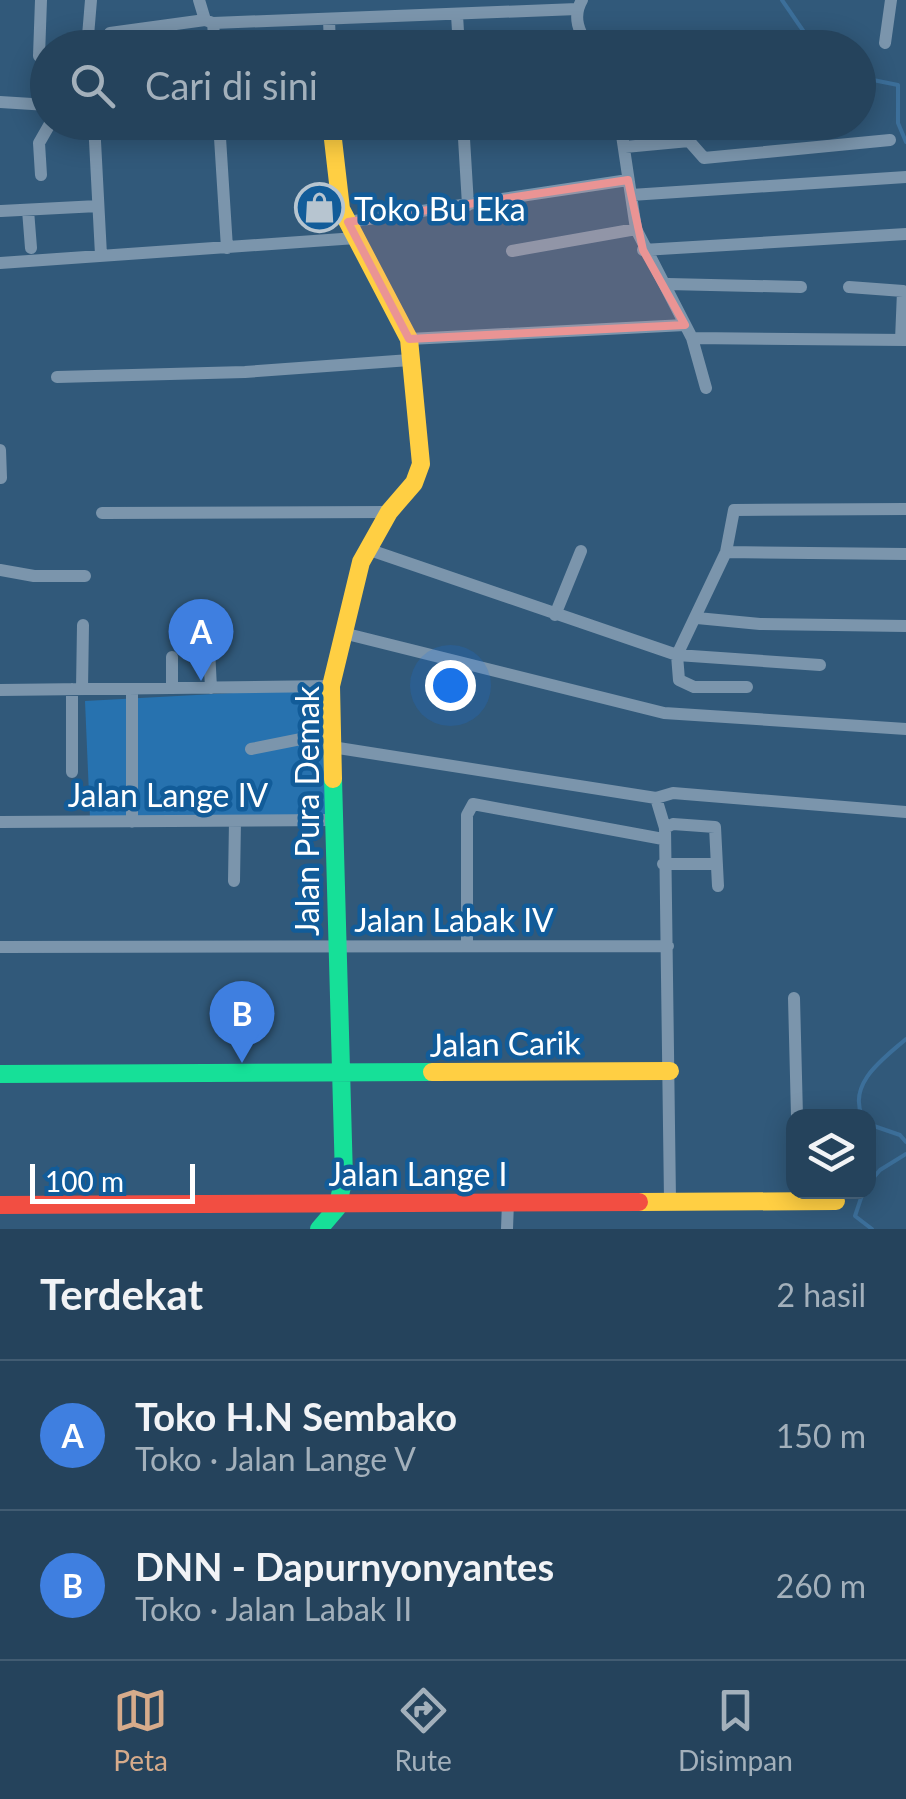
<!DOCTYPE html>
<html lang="id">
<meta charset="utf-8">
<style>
body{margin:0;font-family:Lato,sans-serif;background:#2d4a62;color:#f1f3f6}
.controls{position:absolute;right:30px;bottom:30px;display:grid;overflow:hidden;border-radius:20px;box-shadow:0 5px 25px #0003}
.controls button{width:90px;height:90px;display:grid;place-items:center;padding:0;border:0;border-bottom:2px solid #425c72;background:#25435c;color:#f1f3f6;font:50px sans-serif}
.scale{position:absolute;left:30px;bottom:25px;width:165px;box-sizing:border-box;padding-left:10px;border:5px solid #fff;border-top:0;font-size:28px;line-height:35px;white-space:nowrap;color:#fff;-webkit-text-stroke:8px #125c99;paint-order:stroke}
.you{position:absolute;left:450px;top:685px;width:35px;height:35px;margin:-25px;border:8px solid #fff;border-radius:50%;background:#1a73e8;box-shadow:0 0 0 15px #1a73e833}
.badge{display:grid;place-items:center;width:65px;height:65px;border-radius:50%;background:#d6ab8b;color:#fff;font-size:32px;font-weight:700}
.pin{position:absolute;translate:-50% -82px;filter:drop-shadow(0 2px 5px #0008)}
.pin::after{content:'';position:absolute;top:52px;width:35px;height:30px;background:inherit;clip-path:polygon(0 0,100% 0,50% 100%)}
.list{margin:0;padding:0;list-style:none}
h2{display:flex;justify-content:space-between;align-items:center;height:130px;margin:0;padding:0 40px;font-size:42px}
h2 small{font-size:32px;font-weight:400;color:#a3b0bb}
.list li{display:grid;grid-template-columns:65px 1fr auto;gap:30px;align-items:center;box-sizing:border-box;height:150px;padding:0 40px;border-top:2px solid #425c72}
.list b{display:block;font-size:38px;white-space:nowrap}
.list p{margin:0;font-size:32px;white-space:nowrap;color:#a3b0bb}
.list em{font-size:32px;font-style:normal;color:#a3b0bb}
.icon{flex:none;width:55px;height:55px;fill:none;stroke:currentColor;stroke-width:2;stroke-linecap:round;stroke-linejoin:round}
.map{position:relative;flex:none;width:906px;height:1229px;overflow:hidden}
.search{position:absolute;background:#25435c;box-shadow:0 5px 25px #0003;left:30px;right:30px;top:30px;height:110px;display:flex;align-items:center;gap:25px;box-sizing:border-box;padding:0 35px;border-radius:55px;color:#a3b0bb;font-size:38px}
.sheet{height:430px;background:#25435c}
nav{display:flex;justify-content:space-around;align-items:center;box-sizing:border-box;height:140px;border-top:2px solid #425c72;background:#25435c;font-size:28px;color:#a3b0bb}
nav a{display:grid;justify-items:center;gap:5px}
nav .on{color:#d6ab8b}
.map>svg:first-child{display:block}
.green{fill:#2772af}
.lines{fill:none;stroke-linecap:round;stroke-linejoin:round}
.stream{stroke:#3c6f9a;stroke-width:4}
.street{stroke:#7b95ac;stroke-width:12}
.fast{stroke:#16e098;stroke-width:18}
.slow{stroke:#ffcf43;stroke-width:18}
.jam{stroke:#f24e42;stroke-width:18}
.marked{fill:#ea9494;fill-opacity:0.2;stroke:#ea9494;stroke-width:8;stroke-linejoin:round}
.labels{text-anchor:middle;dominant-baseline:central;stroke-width:9;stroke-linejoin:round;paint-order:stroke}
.poi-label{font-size:32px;fill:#fff;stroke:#125c99;text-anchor:start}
.street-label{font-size:32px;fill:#fff;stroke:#125c99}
</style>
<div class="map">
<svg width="906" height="1229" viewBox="0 0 906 1229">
<rect width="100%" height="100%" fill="#31597a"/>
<path class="green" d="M 325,688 L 334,815 L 90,818 L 85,701 Z"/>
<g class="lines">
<path class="stream" d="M 782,0 L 815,48
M 858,77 L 898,85 L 898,123 L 906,142
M 862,1116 C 848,1083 883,1059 906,1039
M 868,1124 L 900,1135 L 906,1142
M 868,1184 L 880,1170 L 906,1154
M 863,1192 L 855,1216 L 872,1229"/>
<path class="street" d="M 199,0 L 205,20 L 213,23 L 577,9
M 582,0 C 572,17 579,32 589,48
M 457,15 L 459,48
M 329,19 L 330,48
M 213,23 L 215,48
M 110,33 L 205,20
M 885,43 L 891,0
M 87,48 L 91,0
M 39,56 L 41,0
M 0,102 L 48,105
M 94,122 L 101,255
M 219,122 L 227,248
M 463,122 L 468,205
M 620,122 L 636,229 L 692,338 L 706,388
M 625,147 L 689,141 L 704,158 L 890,140
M 41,175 L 39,143 L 51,122
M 631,195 L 906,177
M 311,196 L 337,192
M 28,210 L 31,248
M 1,211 L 98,206
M 348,222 L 628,180
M 643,250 L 906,234
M 512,251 L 636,229
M 0,263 L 356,238
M 668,284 L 801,287
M 849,287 L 903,291 L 901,340
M 692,338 L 906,340
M 409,339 L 685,325
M 57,377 L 245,372 L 410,360
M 0,450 L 1,478
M 102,513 L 389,512
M 367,549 L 677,655 L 820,665
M 726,552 L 906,554
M 0,570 L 34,576 L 85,576
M 555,615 L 581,551
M 697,618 L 760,624 L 906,626
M 208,630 L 211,688
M 343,633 L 664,713 L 906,729
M 747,687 L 694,687 L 679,680 L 677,655 L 726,552 L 734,510 L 906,509
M 172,688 L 172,657
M 72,689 L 72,772
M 82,689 L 83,625
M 0,690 L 331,686
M 332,747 L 656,798 L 673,793 L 906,812
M 251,749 L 331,733
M 656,798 L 665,828 L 670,1200
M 0,822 L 335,820
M 132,822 L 132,689
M 665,828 L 673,824 L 715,827 L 718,886
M 663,864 L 717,864
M 234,881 L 235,821
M 467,946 L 467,815 L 473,804 L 663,839
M 0,947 L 668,946
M 794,998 L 797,1116
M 507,1229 L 508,1202"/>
<path class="fast" d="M 0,1074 L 432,1072
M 319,1229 L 337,1208 L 344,1178 L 333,779"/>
<path class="slow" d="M 331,122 L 341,209 L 409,339 L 421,464 L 414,483 L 389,512 L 361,562 L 331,686 L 333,779
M 432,1072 L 670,1071
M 639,1202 L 836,1201"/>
<path class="jam" d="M 0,1205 L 639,1202"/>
</g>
<path class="marked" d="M 628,180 L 643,250 L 685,325 L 409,339 L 348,222 Z"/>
<defs>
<symbol id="shop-ring" viewBox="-11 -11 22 22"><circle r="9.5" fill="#125c99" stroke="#b7c5d0" stroke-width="1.5"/><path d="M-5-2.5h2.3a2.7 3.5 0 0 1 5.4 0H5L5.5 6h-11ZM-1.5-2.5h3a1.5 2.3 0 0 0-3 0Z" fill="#b7c5d0"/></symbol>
</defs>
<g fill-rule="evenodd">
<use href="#shop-ring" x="292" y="180" width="55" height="55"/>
</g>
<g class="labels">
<g class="poi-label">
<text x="354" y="208">Toko Bu Eka</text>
</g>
<g class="street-label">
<text x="168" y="794">Jalan Lange IV</text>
<text transform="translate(306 811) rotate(-90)">Jalan Pura Demak</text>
<text x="454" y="919">Jalan Labak IV</text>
<text transform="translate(505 1043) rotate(-1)">Jalan Carik</text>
<text x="418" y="1173">Jalan Lange I</text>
</g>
</g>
</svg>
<div class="controls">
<button><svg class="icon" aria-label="layers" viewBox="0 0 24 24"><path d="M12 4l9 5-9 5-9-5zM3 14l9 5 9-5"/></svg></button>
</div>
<div class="scale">100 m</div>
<div class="you"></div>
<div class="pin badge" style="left:201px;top:681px;background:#3f7fe0">A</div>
<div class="pin badge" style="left:242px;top:1063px;background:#3f7fe0">B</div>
<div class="search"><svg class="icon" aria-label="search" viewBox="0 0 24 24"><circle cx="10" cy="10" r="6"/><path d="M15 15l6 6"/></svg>Cari di sini</div>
</div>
<section class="sheet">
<h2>Terdekat<small>2 hasil</small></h2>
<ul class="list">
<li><span class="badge" style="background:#3f7fe0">A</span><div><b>Toko H.N Sembako</b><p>Toko · Jalan Lange V</p></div><em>150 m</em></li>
<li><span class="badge" style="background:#3f7fe0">B</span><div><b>DNN - Dapurnyonyantes</b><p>Toko · Jalan Labak II</p></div><em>260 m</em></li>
</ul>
</section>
<nav>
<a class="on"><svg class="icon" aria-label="map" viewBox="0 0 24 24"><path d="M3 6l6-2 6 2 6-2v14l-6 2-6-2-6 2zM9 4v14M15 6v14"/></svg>Peta</a>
<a><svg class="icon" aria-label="directions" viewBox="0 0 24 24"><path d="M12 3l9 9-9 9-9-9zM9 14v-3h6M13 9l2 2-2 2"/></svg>Rute</a>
<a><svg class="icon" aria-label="saved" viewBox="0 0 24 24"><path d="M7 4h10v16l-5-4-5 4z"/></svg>Disimpan</a>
</nav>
